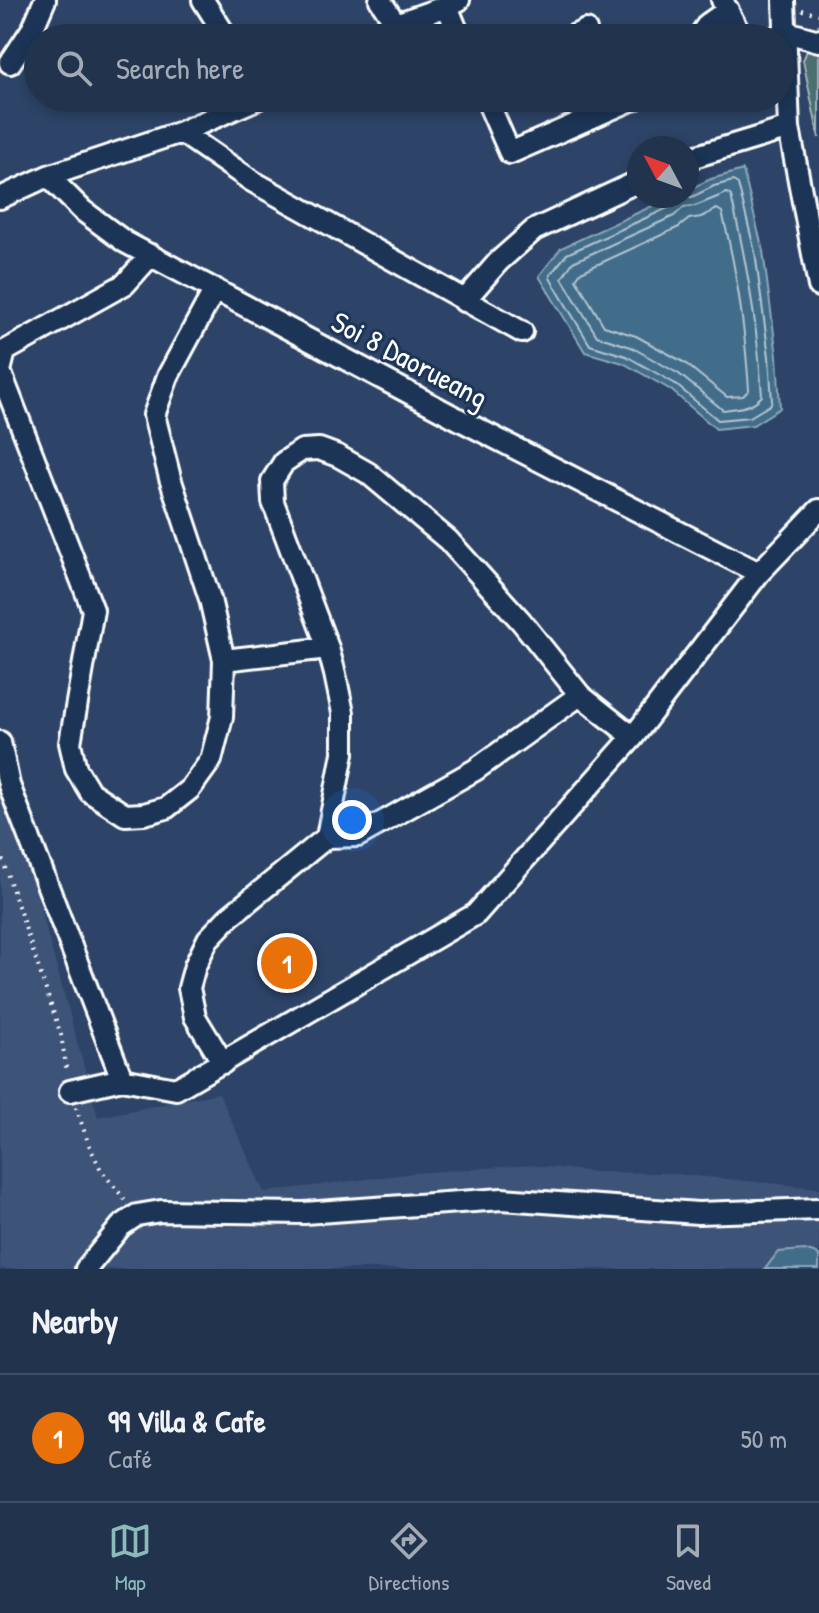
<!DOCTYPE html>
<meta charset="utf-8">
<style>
body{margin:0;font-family:"Patrick Hand",sans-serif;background:#2a3b55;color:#f1f3f6}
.compass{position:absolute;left:627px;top:136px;width:72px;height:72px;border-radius:50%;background:#22334e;box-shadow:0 4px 12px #0003;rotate:311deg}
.you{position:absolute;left:352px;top:820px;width:28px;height:28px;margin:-20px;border:6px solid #fff;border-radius:50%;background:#1a73e8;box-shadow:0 0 0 12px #1a73e833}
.badge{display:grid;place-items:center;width:52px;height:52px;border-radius:50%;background:#8bbbb9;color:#fff;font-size:26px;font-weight:700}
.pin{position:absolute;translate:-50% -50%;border:4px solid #fff;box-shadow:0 2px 8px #0006}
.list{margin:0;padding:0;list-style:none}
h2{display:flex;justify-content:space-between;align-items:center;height:104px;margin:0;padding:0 32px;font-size:34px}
h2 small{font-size:26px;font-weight:400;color:#a2aab6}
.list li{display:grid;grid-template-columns:52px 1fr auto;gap:24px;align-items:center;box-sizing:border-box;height:128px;padding:0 32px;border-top:2px solid #3f4e66}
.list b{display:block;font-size:30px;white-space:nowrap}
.list p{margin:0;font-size:26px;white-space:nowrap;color:#a2aab6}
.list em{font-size:26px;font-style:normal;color:#a2aab6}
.icon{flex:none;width:44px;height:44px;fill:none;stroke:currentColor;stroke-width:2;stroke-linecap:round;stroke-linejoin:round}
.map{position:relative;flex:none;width:819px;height:1269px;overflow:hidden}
.search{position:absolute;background:#22334e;box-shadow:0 4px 12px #0003;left:24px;right:24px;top:24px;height:88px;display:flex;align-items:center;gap:20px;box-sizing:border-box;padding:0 28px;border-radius:44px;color:#a2aab6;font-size:30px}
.sheet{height:232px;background:#22334e}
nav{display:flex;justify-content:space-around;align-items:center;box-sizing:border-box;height:112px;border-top:2px solid #3f4e66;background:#22334e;font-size:22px;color:#a2aab6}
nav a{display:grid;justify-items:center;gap:4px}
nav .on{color:#8bbbb9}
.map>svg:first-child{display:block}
.built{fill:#3c5277}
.green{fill:#4b6e70;stroke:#a5b6b8;stroke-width:2}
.water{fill:#436d8a;stroke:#8ea7b9;stroke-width:2}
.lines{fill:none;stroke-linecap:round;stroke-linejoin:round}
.shore{stroke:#b4c5d0;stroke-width:2}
.minor-casing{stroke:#fff;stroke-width:26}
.path{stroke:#fff;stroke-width:4;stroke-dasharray:2 6;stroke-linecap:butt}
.minor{stroke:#1d3557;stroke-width:20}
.labels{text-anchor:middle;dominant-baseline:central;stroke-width:6;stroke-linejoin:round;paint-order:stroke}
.street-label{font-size:30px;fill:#fff;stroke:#1d3557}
</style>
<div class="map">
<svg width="819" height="1269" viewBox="0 0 819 1269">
<rect width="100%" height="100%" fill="#2d4468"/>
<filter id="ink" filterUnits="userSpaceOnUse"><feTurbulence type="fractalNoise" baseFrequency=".0125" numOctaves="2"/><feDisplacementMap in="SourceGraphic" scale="16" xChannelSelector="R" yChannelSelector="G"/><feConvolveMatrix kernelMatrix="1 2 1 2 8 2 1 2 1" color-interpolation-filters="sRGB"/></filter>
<g filter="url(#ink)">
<path class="built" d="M 0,762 L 98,1117 L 219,1093 L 264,1192 L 414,1173 L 531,1165 L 595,1172 L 666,1173 L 819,1188 L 819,1269 L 0,1269 Z"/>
<path class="green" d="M 819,24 L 819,138 L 803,60 Z"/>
<path class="water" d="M 743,170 L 763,251 L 777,356 L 780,408 L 753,425 L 716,429 L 671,390 L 623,363 L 585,352 L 539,276 L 561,248 L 674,196 L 687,196 L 687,190 L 711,179 Z
M 805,1250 L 819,1255 L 819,1269 L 765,1269 L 778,1252 Z"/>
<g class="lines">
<path class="shore" d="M 727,193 L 731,196 C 747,262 758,329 762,396 C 751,408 738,408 723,410 L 679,374 L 631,347 L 597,336 L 562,278 L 573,262 L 674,216 L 684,207 L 695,206 Z
M 675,196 L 674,203 L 670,207 L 567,254 L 550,275 L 550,278 L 590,345 L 626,356 L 674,383 L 718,420 L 750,417 L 770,405 L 772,401 L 769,357 L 755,252 L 738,184 L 733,181 L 714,186 L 692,197 L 685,196
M 717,209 L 722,212 C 737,270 745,330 749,390 L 743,396 L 727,397 L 685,363 L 636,336 L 604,326 L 576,279 L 581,272 L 679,227 L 689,219 L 701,217 Z"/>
<defs>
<path id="minor" d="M 203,0 L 227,38
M 380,0 L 396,24
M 722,0 L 742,38
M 784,0 L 789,128 L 819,286
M 447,6 L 460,38
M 777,36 L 786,32 L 819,41
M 367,38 L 396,24 L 447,6 L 459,0
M 569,38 L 586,30
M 698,38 L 708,24 L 728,10
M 10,63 L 33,28 L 45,0
M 486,98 L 510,153 L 636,98
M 181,132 L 252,181 L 522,332
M 687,159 L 789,128
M 48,176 L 82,210 L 125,242 L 464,422 L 759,573
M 0,198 L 48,176 L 181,132 L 259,98
M 151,255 L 125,284 L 5,351 L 0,371 L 93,610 L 70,743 L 76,769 L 90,792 L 125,815 L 144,814 L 166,808 L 190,789 L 211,760 L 222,717 L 224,660 L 210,599 L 170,478 L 154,415 L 168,376 L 215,289
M 464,301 L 499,261 L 534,230 L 639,181
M 224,660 L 328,648
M 0,742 L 9,785 L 122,1079
M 327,837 L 358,836 L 475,770 L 580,695
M 223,1063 L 195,1017 L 189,988 L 195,966 L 208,939 L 229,917 L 327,837 L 343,753 L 343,713 L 335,674 L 328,648 L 273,502 L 272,481 L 284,462 L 302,450 L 319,449 L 338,456 L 368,473 L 448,540 L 521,621 L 580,695 L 633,737
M 70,1091 L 122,1079 L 176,1089 L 476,914 L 633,737 L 759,573 L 819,510
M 86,1269 L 121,1226 L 137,1215 L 161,1211 L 304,1213 L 502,1199 L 698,1213 L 819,1209"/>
</defs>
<use href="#minor" class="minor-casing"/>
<path class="path" d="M 802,10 L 819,14
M 0,852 L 61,1035 L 67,1072
M 76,1107 L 89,1145 L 101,1170 L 126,1201"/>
<use href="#minor" class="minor"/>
</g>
</g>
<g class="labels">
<g class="street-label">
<text transform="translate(410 359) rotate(28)">Soi 8 Daorueang</text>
</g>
</g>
</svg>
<svg class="compass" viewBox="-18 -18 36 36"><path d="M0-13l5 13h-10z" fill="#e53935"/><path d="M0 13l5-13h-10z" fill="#a2aab6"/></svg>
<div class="you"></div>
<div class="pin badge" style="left:287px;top:963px;background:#e8710a">1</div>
<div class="search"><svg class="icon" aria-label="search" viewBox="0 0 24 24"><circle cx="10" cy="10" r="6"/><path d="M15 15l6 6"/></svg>Search here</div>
</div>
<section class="sheet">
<h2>Nearby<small></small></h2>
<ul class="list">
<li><span class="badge" style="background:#e8710a">1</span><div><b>99 Villa &amp; Cafe</b><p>Café</p></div><em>50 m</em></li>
</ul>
</section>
<nav>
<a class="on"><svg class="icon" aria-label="map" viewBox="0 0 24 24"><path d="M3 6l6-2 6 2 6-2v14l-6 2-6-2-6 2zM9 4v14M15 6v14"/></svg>Map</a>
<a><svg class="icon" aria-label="directions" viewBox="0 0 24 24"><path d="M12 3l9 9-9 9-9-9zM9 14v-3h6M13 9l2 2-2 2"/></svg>Directions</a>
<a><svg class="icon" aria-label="saved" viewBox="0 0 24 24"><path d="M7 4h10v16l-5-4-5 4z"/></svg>Saved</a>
</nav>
